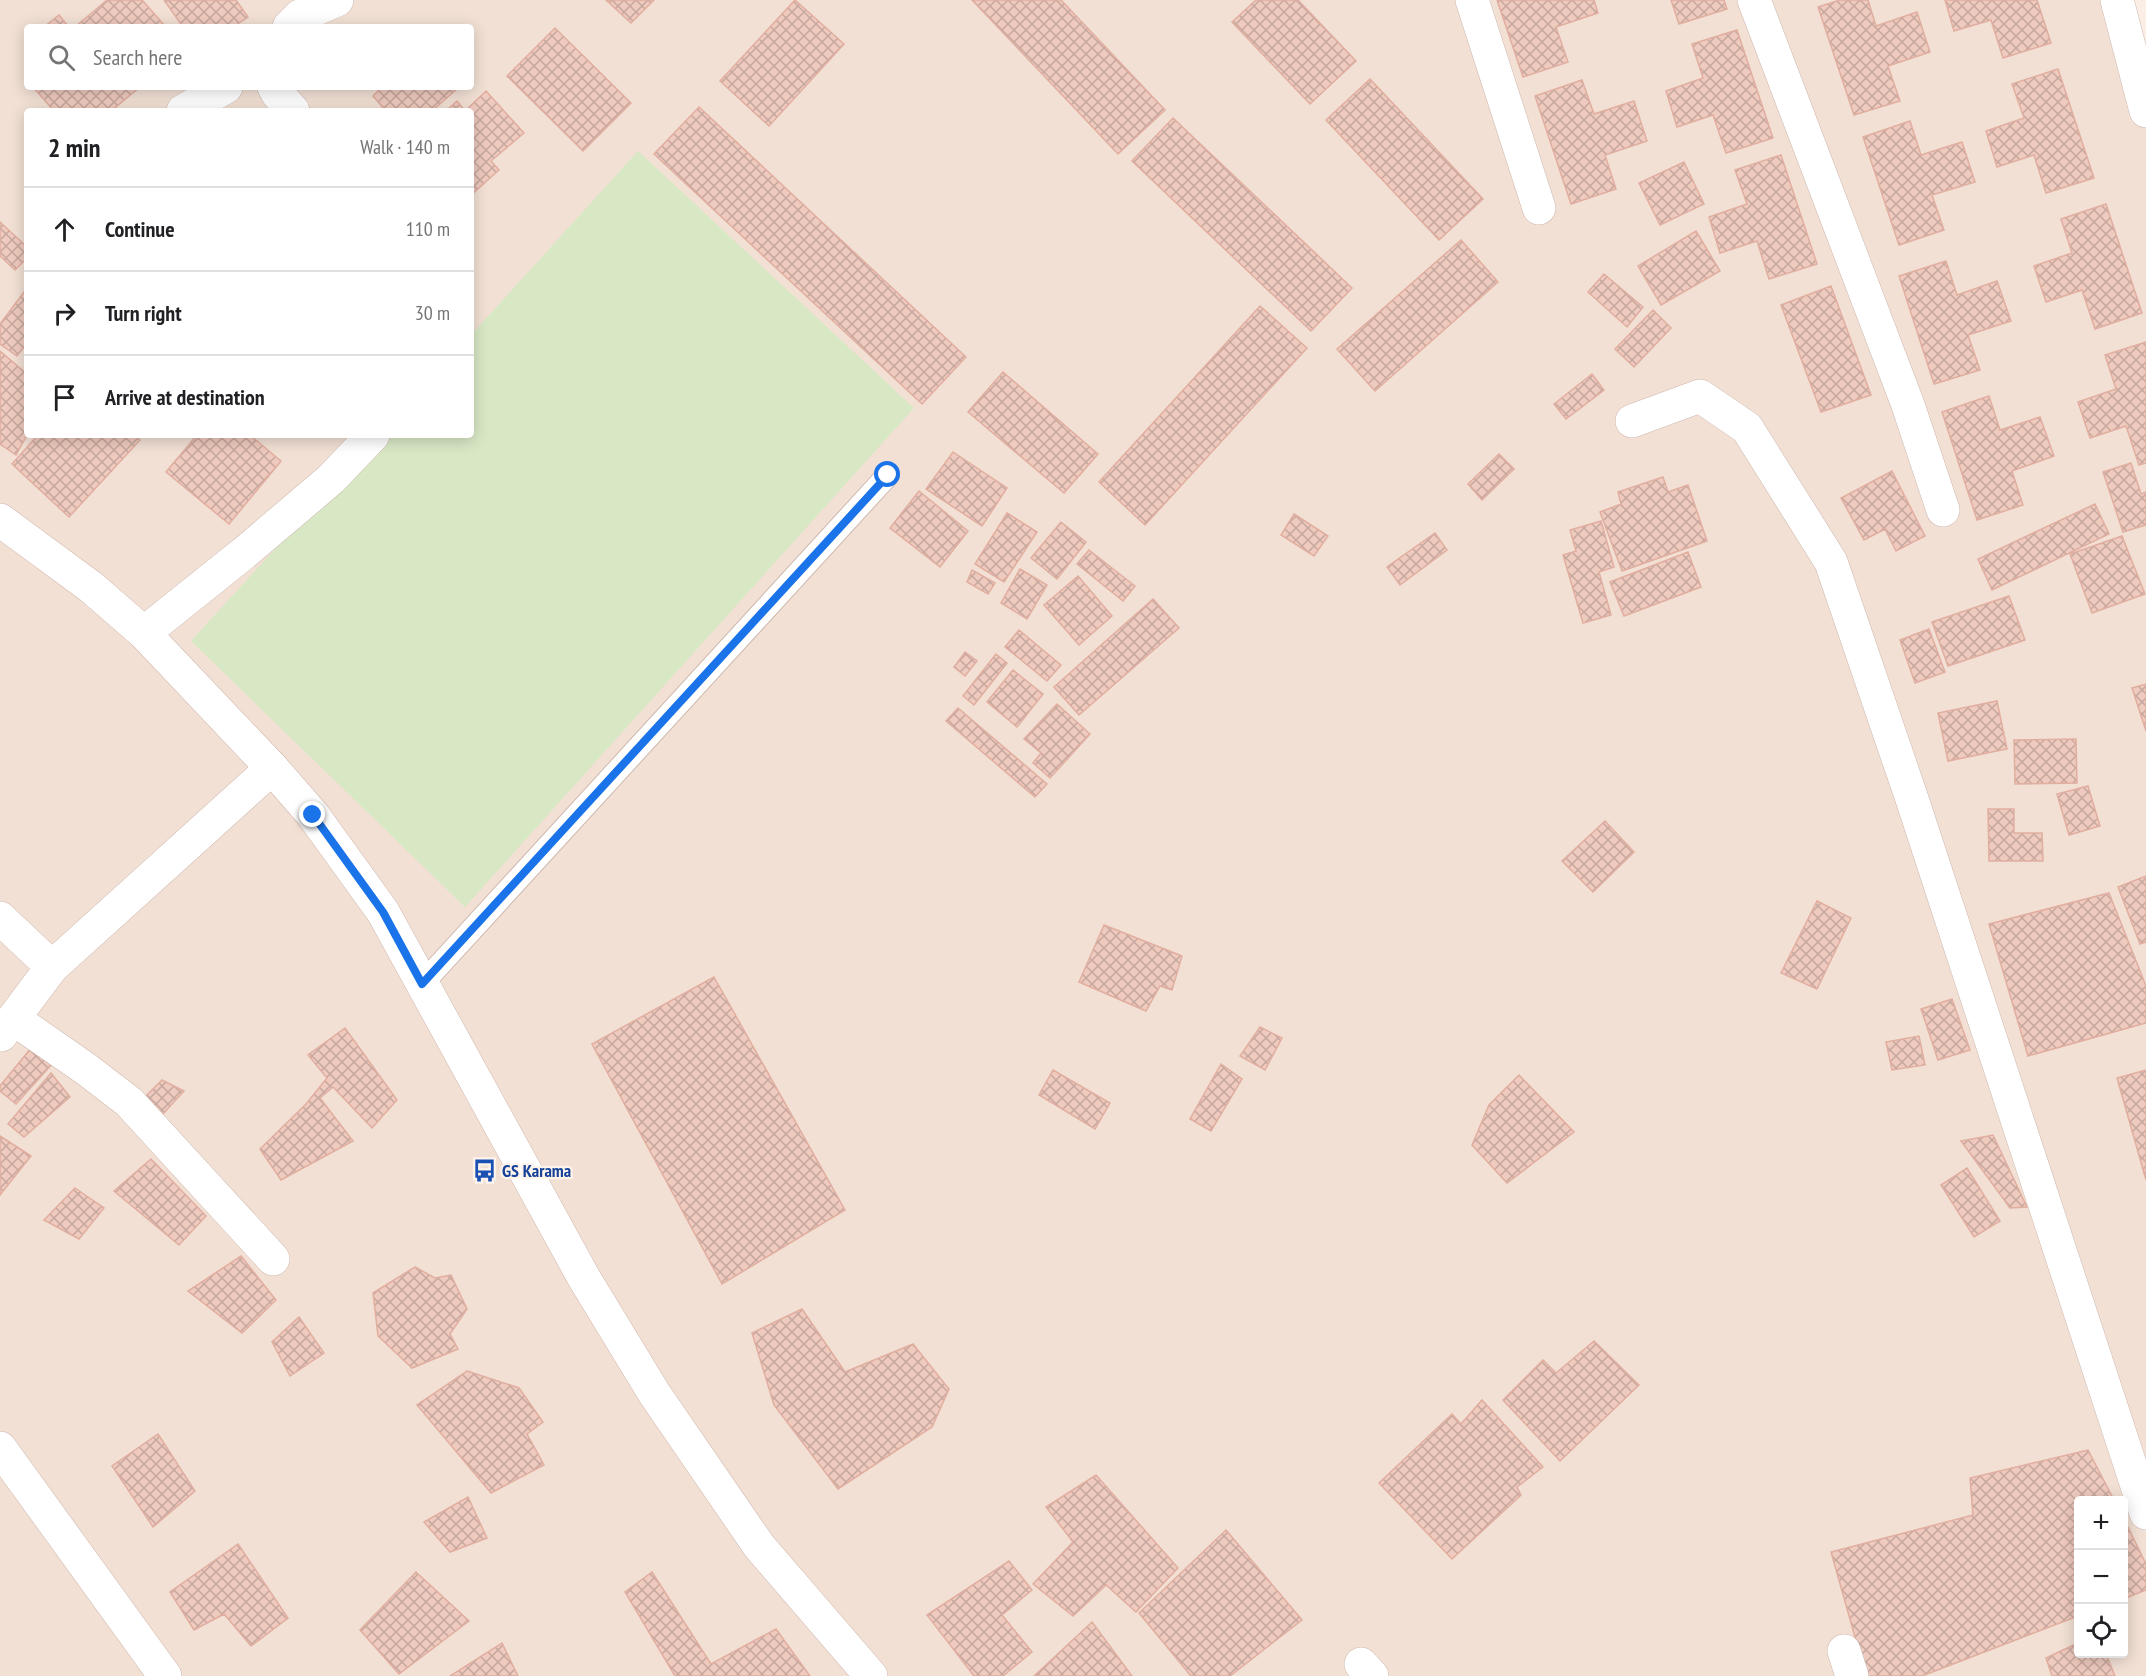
<!DOCTYPE html>
<meta charset="utf-8">
<style>
body{margin:0;font-family:"PT Sans Narrow",sans-serif;background:#f6f6f6;color:#202124}
.controls{position:absolute;right:18px;bottom:18px;display:grid;overflow:hidden;border-radius:6px;box-shadow:0 3px 15px #0003}
.controls button{width:54px;height:54px;display:grid;place-items:center;padding:0;border:0;border-bottom:2px solid #e0e0e0;background:#fff;color:#202124;font:30px sans-serif}
.stop{position:absolute;width:18px;height:18px;margin:-14px;border:4px solid #1a73e8;border-radius:50%;background:#fff}
.stop.end{background:#1a73e8;border-color:#fff;box-shadow:0 2px 6px #0008}
.list{margin:0;padding:0;list-style:none}
h2{display:flex;justify-content:space-between;align-items:center;height:78px;margin:0;padding:0 24px;font-size:26px}
h2 small{font-size:20px;font-weight:400;color:#757577}
.list li{display:grid;grid-template-columns:39px 1fr auto;gap:18px;align-items:center;box-sizing:border-box;height:84px;padding:0 24px;border-top:2px solid #e0e0e0}
.list b{display:block;font-size:22px;white-space:nowrap}
.list em{font-size:20px;font-style:normal;color:#757577}
.icon{flex:none;width:33px;height:33px;fill:none;stroke:currentColor;stroke-width:2;stroke-linecap:round;stroke-linejoin:round}
.map{position:relative;flex:none;width:2146px;height:1676px;overflow:hidden}
.search{position:absolute;background:#fff;box-shadow:0 3px 15px #0003;left:24px;top:24px;width:450px;height:66px;display:flex;align-items:center;gap:15px;box-sizing:border-box;padding:0 21px;border-radius:6px;color:#757577;font-size:22px}
.panel{position:absolute;background:#fff;box-shadow:0 3px 15px #0003;left:24px;top:108px;width:450px;height:330px;border-radius:6px}
.map>svg:first-child{display:block}
.residential{fill:#f2e0d4;fill-rule:evenodd}
.park{fill:#d8e8c5}
.building{fill:url(#building-cross-hatch);stroke:#e1aea0;stroke-width:1.5}
.lines{fill:none;stroke-linecap:round;stroke-linejoin:round}
.service-casing{stroke:#ceb8af;stroke-width:24}
.minor-casing{stroke:#ceb8af;stroke-width:34}
.secondary-casing{stroke:#d1b7ad;stroke-width:34}
.service{stroke:#fff;stroke-width:22}
.minor{stroke:#fff;stroke-width:33}
.secondary{stroke:#fff;stroke-width:33}
.route{stroke:#1a73e8;stroke-width:8}
.labels{text-anchor:middle;dominant-baseline:central;stroke-width:4.5;stroke-linejoin:round;paint-order:stroke}
.transit-label{font-size:18px;font-weight:bold;fill:#164399;stroke:#fef4eb;text-anchor:start}
</style>
<div class="map">
<svg width="2146" height="1676" viewBox="0 0 2146 1676">
<defs>
<pattern id="building-cross-hatch" width="8" height="8" patternUnits="userSpaceOnUse" patternTransform="scale(1.5)"><rect width="8" height="8" fill="#efcabe"/><path d="M0 0l8 8M0 8l8-8" fill="none" stroke="#c6a79d"/></pattern>
</defs>
<rect width="100%" height="100%" fill="#fbefe5"/>
<path class="residential" d="M 0,0 L 2121,0 L 2146,72 L 2146,1676 L 0,1676 ZM 27,27 L 471,27 L 471,87 L 27,87 ZM 27,111 L 471,111 L 471,435 L 27,435 ZM 2078,1500 L 2124,1500 L 2124,1654 L 2078,1654 Z"/>
<path class="park" d="M 638,151 L 914,408 L 465,907 L 191,641 L 379,435 L 471,435 L 471,335 Z"/>
<path class="building" d="M 107,0 L 142,0 L 166,27 L 75,27 Z
M 164,0 L 236,0 L 248,17 L 233,27 L 183,27 Z
M 606,0 L 654,0 L 631,23 Z
M 795,0 L 844,44 L 769,126 L 720,81 Z
M 972,0 L 1061,0 L 1165,110 L 1118,154 Z
M 1256,0 L 1298,0 L 1356,61 L 1310,104 L 1232,22 Z
M 1497,0 L 1594,0 L 1598,13 L 1556,27 L 1568,62 L 1523,77 Z
M 1671,0 L 1724,0 L 1727,9 L 1679,24 Z
M 1840,0 L 1868,0 L 1876,26 L 1917,12 L 1930,52 L 1888,66 L 1900,101 L 1854,115 L 1818,7 Z
M 1945,0 L 2037,0 L 2051,43 L 2003,58 L 1991,20 L 1954,31 Z
M 59,15 L 68,26 L 44,27 Z
M 555,28 L 631,103 L 583,151 L 507,76 Z
M 1737,30 L 1773,138 L 1726,153 L 1713,115 L 1677,127 L 1666,91 L 1703,78 L 1692,44 Z
M 2058,69 L 2094,178 L 2046,193 L 2034,155 L 1997,167 L 1986,131 L 2024,118 L 2012,84 Z
M 1370,79 L 1483,199 L 1439,240 L 1326,120 Z
M 1582,80 L 1594,114 L 1634,101 L 1647,141 L 1605,155 L 1616,189 L 1571,204 L 1535,96 Z
M 33,87 L 140,87 L 111,111 L 54,111 Z
M 382,87 L 459,87 L 432,111 L 386,111 L 373,96 Z
M 486,91 L 524,133 L 491,161 L 499,170 L 472,194 L 471,111 L 446,111 L 457,101 L 465,111 Z
M 699,107 L 966,357 L 922,404 L 654,154 Z
M 1173,118 L 1352,288 L 1311,331 L 1132,161 Z
M 1910,121 L 1921,155 L 1962,142 L 1975,182 L 1932,195 L 1944,230 L 1899,245 L 1863,137 Z
M 1781,155 L 1817,264 L 1769,279 L 1757,241 L 1720,253 L 1709,217 L 1747,204 L 1735,170 Z
M 1684,162 L 1704,204 L 1660,225 L 1639,183 Z
M 2106,204 L 2142,313 L 2095,329 L 2082,290 L 2046,302 L 2034,266 L 2072,253 L 2061,219 Z
M 0,222 L 27,247 L 27,258 L 15,270 L 0,256 Z
M 1696,231 L 1720,271 L 1661,305 L 1638,266 Z
M 1461,240 L 1498,282 L 1375,391 L 1337,349 Z
M 1946,261 L 1957,295 L 1997,281 L 2011,321 L 1968,335 L 1980,370 L 1934,384 L 1899,276 Z
M 1604,274 L 1643,307 L 1627,327 L 1588,292 Z
M 1831,286 L 1871,395 L 1821,412 L 1781,305 Z
M 27,288 L 27,343 L 17,356 L 0,344 L 0,324 Z
M 1260,306 L 1307,348 L 1145,525 L 1099,482 Z
M 1653,310 L 1671,328 L 1634,367 L 1615,349 Z
M 2146,342 L 2146,463 L 2139,465 L 2126,426 L 2090,438 L 2078,402 L 2116,389 L 2105,355 Z
M 0,351 L 27,374 L 27,435 L 16,455 L 0,444 Z
M 1003,372 L 1098,454 L 1064,493 L 968,412 Z
M 1592,374 L 1604,390 L 1566,419 L 1554,404 Z
M 1989,396 L 2000,430 L 2040,417 L 2054,456 L 2012,471 L 2023,505 L 1977,520 L 1942,412 Z
M 38,435 L 135,435 L 140,440 L 69,517 L 12,464 Z
M 197,435 L 250,435 L 281,461 L 229,524 L 166,472 Z
M 953,452 L 1007,488 L 982,526 L 926,489 Z
M 1499,454 L 1514,469 L 1482,500 L 1468,484 Z
M 2131,463 L 2141,494 L 2146,492 L 2146,525 L 2123,532 L 2103,472 Z
M 1892,471 L 1925,536 L 1896,551 L 1885,529 L 1864,540 L 1841,498 Z
M 1663,477 L 1668,492 L 1688,485 L 1707,541 L 1622,571 L 1600,512 L 1621,504 L 1618,492 Z
M 919,491 L 968,531 L 940,567 L 890,528 Z
M 2095,504 L 2109,534 L 1992,590 L 1978,559 Z
M 1007,513 L 1037,532 L 1004,582 L 975,564 Z
M 1294,514 L 1328,536 L 1314,556 L 1281,535 Z
M 1601,521 L 1614,567 L 1599,572 L 1611,615 L 1583,623 L 1563,555 L 1576,551 L 1570,530 Z
M 1061,522 L 1086,542 L 1057,579 L 1031,558 Z
M 1435,533 L 1447,550 L 1400,585 L 1387,567 Z
M 2122,536 L 2145,594 L 2092,613 L 2070,554 Z
M 1089,550 L 1135,586 L 1123,601 L 1077,564 Z
M 1688,552 L 1701,587 L 1624,616 L 1610,582 Z
M 1020,569 L 1047,585 L 1027,619 L 1001,603 Z
M 972,570 L 995,583 L 988,594 L 967,582 Z
M 1078,576 L 1112,616 L 1079,645 L 1044,605 Z
M 2009,596 L 2025,640 L 1948,666 L 1932,622 Z
M 1153,599 L 1179,628 L 1079,715 L 1054,687 Z
M 1929,629 L 1945,672 L 1915,683 L 1900,640 Z
M 1019,630 L 1061,665 L 1047,681 L 1005,647 Z
M 965,652 L 977,661 L 965,676 L 954,667 Z
M 996,654 L 1007,663 L 974,705 L 963,696 Z
M 1013,670 L 1043,694 L 1017,727 L 987,702 Z
M 2146,684 L 2146,731 L 2132,688 Z
M 1997,701 L 2007,749 L 1948,761 L 1938,713 Z
M 1057,704 L 1090,734 L 1050,778 L 1033,763 L 1041,753 L 1024,739 Z
M 958,708 L 1047,784 L 1035,797 L 946,721 Z
M 2076,739 L 2077,783 L 2015,784 L 2014,740 Z
M 2088,786 L 2100,826 L 2069,835 L 2057,794 Z
M 1988,809 L 2014,809 L 2014,833 L 2042,833 L 2043,861 L 1989,861 Z
M 1605,821 L 1634,852 L 1593,892 L 1562,861 Z
M 2146,876 L 2146,942 L 2140,944 L 2118,887 Z
M 2109,893 L 2146,986 L 2146,1023 L 2028,1056 L 1989,924 Z
M 1817,901 L 1851,918 L 1817,989 L 1781,973 Z
M 1104,925 L 1182,956 L 1172,990 L 1160,986 L 1146,1011 L 1079,982 Z
M 714,977 L 845,1210 L 722,1284 L 592,1044 Z
M 1952,999 L 1970,1050 L 1938,1060 L 1921,1009 Z
M 1260,1027 L 1282,1038 L 1265,1070 L 1240,1056 Z
M 345,1028 L 397,1100 L 372,1128 L 333,1087 L 320,1098 L 353,1141 L 281,1180 L 260,1149 L 306,1104 L 327,1078 L 308,1055 Z
M 1919,1036 L 1925,1065 L 1892,1070 L 1886,1042 Z
M 31,1048 L 52,1064 L 16,1104 L 0,1091 L 0,1086 Z
M 1221,1064 L 1242,1079 L 1211,1131 L 1190,1119 Z
M 1053,1070 L 1110,1103 L 1095,1129 L 1039,1095 Z
M 2146,1070 L 2146,1180 L 2117,1078 Z
M 51,1073 L 70,1097 L 24,1137 L 8,1124 Z
M 1519,1075 L 1574,1132 L 1507,1183 L 1472,1145 L 1489,1105 Z
M 162,1080 L 184,1091 L 162,1115 L 144,1098 Z
M 1993,1135 L 2027,1207 L 2010,1208 L 1961,1141 Z
M 0,1136 L 31,1156 L 0,1195 Z
M 151,1159 L 206,1216 L 179,1245 L 114,1191 Z
M 1967,1168 L 2000,1221 L 1974,1237 L 1941,1185 Z
M 75,1188 L 104,1208 L 79,1239 L 44,1220 Z
M 241,1256 L 276,1300 L 242,1333 L 188,1291 Z
M 415,1267 L 435,1278 L 451,1275 L 467,1309 L 450,1334 L 458,1349 L 412,1368 L 378,1336 L 373,1293 Z
M 802,1309 L 845,1372 L 913,1344 L 949,1389 L 932,1427 L 838,1489 L 774,1405 L 752,1333 Z
M 299,1317 L 324,1353 L 290,1376 L 272,1342 Z
M 1594,1341 L 1639,1385 L 1560,1461 L 1503,1400 L 1543,1360 L 1556,1373 Z
M 467,1371 L 519,1388 L 543,1422 L 527,1434 L 544,1465 L 491,1493 L 417,1405 Z
M 1482,1400 L 1543,1467 L 1517,1487 L 1521,1495 L 1452,1559 L 1379,1483 L 1452,1414 L 1461,1424 Z
M 158,1434 L 195,1491 L 153,1527 L 112,1466 Z
M 2088,1450 L 2114,1500 L 2078,1500 L 2078,1616 L 1922,1676 L 1866,1676 L 1831,1552 L 1973,1515 L 1970,1478 Z
M 1096,1475 L 1178,1568 L 1136,1612 L 1106,1585 L 1073,1616 L 1033,1584 L 1073,1542 L 1046,1507 Z
M 468,1497 L 487,1538 L 450,1552 L 424,1522 Z
M 2124,1519 L 2146,1564 L 2146,1590 L 2124,1599 Z
M 1226,1530 L 1302,1620 L 1230,1676 L 1191,1676 L 1139,1613 Z
M 238,1544 L 288,1618 L 251,1646 L 224,1614 L 194,1630 L 170,1592 Z
M 1009,1561 L 1032,1590 L 1002,1615 L 1032,1652 L 1003,1676 L 974,1676 L 927,1615 Z
M 416,1572 L 469,1621 L 399,1674 L 360,1630 Z
M 652,1572 L 711,1664 L 776,1629 L 810,1676 L 675,1676 L 625,1592 Z
M 1092,1622 L 1132,1676 L 1034,1676 Z
M 502,1643 L 518,1676 L 450,1676 Z
M 2078,1643 L 2078,1654 L 2106,1654 L 2115,1676 L 2052,1676 L 2046,1658 Z"/>
<g class="lines">
<defs>
<path id="service" d="M 422,984 L 888,475"/>
<path id="minor" d="M 1472,0 L 1539,208
M 1754,0 L 1908,405 L 1943,510
M 2117,0 L 2146,111
M 289,27 L 300,16 L 337,0
M 274,87 L 278,94 L 293,111
M 183,111 L 226,87
M 1632,421 L 1700,396 L 1747,428 L 1831,562 L 1912,799 L 2146,1513
M 144,633 L 244,553 L 331,479 L 373,435
M 0,918 L 52,967 L 1,1035
M 52,967 L 272,768
M 14,1019 L 86,1069 L 129,1102 L 273,1259
M 0,1448 L 165,1676
M 1844,1651 L 1852,1676
M 1361,1664 L 1372,1676"/>
<path id="secondary" d="M 0,520 L 91,587 L 144,633 L 272,768 L 313,815 L 383,912 L 584,1278 L 654,1393 L 759,1546 L 871,1676"/>
</defs>
<use href="#service" class="service-casing"/>
<use href="#minor" class="minor-casing"/>
<use href="#secondary" class="secondary-casing"/>
<use href="#service" class="service"/>
<use href="#minor" class="minor"/>
<use href="#secondary" class="secondary"/>
</g>
<g class="lines">
<path class="route" d="M 313,815 L 383,912 L 422,984 L 888,475"/>
</g>
<defs>
<symbol id="bus-bare" viewBox="-9 -9 18 18"><path d="M-5-6H5V4H4V6H2V4H-2V6H-4V4H-5ZM-3.5-4V0h7V-4ZM-3.5 1.2v1.5H-2V1.2ZM2 1.2v1.5H3.5V1.2Z" fill="#1a4fb4" stroke="#fef4eb" stroke-width="2.5" paint-order="stroke"/></symbol>
</defs>
<g fill-rule="evenodd">
<use href="#bus-bare" x="468" y="1154" width="33" height="33"/>
</g>
<g class="labels">
<g class="transit-label">
<text x="502" y="1170">GS Karama</text>
</g>
</g>
</svg>
<div class="controls">
<button>+</button>
<button>−</button>
<button><svg class="icon" aria-label="locate" viewBox="0 0 24 24"><circle cx="12" cy="12" r="6"/><path d="M12 2v4M12 18v4M2 12h4M18 12h4"/></svg></button>
</div>
<div class="stop" style="left:888px;top:475px"></div>
<div class="stop end" style="left:313px;top:815px"></div>
<div class="search"><svg class="icon" aria-label="search" viewBox="0 0 24 24"><circle cx="10" cy="10" r="6"/><path d="M15 15l6 6"/></svg>Search here</div>
<section class="panel">
<h2>2 min<small>Walk · 140 m</small></h2>
<ul class="list">
<li><svg class="icon" aria-label="ahead" viewBox="0 0 24 24"><path d="M12 20V5M6 11l6-6 6 6"/></svg><div><b>Continue</b></div><em>110 m</em></li>
<li><svg class="icon" aria-label="right" viewBox="0 0 24 24"><path d="M7 20v-9h11M14 6l5 5-5 5"/></svg><div><b>Turn right</b></div><em>30 m</em></li>
<li><svg class="icon" aria-label="arrive" viewBox="0 0 24 24"><path d="M6 21V4h12l-3 4 3 4H6"/></svg><div><b>Arrive at destination</b></div></li>
</ul>
</section>
</div>
